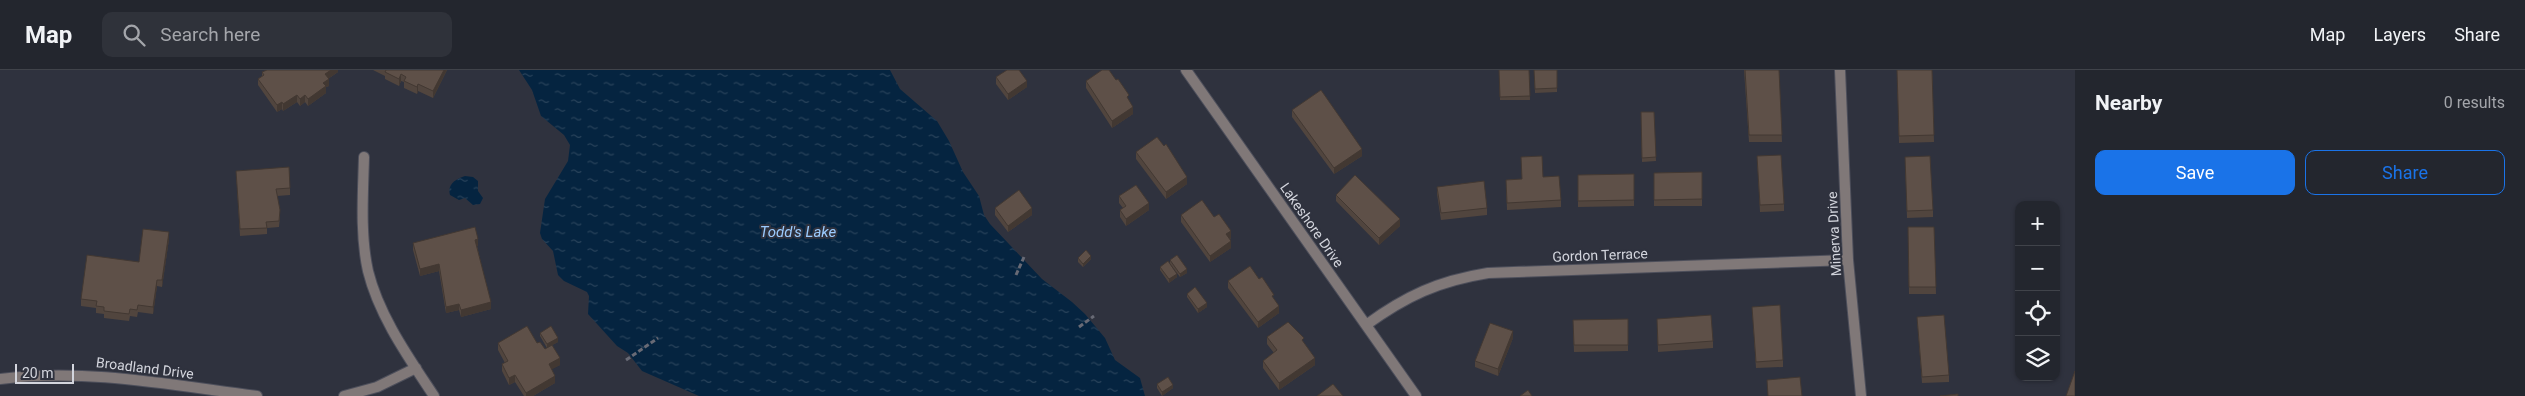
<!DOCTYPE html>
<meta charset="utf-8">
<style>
body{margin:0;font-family:Roboto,sans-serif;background:#2f323a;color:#f1f3f6}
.controls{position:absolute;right:15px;bottom:15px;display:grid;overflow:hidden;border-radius:10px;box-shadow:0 1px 4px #0004}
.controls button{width:45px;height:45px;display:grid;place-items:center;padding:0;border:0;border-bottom:1px solid #40434a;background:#23262e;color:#f1f3f6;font:25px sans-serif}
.scale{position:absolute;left:15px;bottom:12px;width:59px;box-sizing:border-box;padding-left:5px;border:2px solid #d3d5dd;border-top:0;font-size:14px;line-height:18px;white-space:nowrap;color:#d3d5dd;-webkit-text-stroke:4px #2f323e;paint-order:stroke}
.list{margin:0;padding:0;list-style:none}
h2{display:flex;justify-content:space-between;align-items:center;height:65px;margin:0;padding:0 20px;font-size:21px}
h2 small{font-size:16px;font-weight:400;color:#a3a5aa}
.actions{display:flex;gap:10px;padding:15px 20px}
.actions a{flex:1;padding:11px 0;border:1px solid #1a73e8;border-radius:10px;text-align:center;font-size:18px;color:#1a73e8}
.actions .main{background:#1a73e8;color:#fff}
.icon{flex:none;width:28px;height:28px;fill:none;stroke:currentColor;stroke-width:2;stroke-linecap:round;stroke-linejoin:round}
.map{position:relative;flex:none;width:2075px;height:326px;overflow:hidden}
header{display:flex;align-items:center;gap:30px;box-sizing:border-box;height:70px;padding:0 25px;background:#23262e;border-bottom:1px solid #40434a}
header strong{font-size:24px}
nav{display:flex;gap:28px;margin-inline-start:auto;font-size:18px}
.search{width:350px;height:45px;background:#2f323a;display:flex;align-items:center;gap:12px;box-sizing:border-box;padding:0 18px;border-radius:10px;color:#a3a5aa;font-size:19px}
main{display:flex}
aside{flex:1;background:#23262e}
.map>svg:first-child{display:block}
.water{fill:url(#water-ripples)}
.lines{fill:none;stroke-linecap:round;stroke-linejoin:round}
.minor-casing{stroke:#4d4f5b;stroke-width:12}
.path{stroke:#686a75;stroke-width:3;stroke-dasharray:5 2.5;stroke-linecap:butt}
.minor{stroke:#807878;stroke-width:10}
.wall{fill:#51453e}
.shaded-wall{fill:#423832}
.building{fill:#5e5048;stroke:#423832}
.labels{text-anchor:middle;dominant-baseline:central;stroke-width:4;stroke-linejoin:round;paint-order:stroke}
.street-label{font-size:14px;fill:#d3d5dd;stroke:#2f323e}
.water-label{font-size:15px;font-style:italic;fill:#9bcbfe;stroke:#2f323e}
</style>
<header>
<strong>Map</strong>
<div class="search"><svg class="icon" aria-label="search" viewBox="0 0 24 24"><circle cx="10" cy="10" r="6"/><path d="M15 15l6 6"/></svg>Search here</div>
<nav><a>Map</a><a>Layers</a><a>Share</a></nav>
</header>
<main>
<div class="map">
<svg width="2075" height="326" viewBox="0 0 2075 326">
<defs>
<pattern id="water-ripples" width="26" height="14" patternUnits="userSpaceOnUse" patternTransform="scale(1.25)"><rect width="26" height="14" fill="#052440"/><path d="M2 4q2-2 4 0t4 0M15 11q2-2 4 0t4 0" fill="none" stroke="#29435b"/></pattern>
</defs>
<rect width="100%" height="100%" fill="#2f323e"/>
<path class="water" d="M 519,0 L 890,0 L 900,19 L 937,51 L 949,71 L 963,102 L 979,126 L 984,145 L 990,154 L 1042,209 L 1072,232 L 1085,244 L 1105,268 L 1115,290 L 1140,308 L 1145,326 L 699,326 L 642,301 L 628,283 L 617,276 L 588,244 L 589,226 L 587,222 L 564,211 L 558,205 L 553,181 L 542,169 L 540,163 L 545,129 L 568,91 L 570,75 L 564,65 L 541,46 L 532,20 Z
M 465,106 L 473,107 L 478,111 L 478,121 L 483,128 L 480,134 L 473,135 L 465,128 L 459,130 L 450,125 C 447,114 456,109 465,106 Z"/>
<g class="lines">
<defs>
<path id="minor" d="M 1186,0 L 1416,326
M 1840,0 L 1848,190 L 1861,326
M 364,87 C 363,124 360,165 368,201 C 379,246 409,288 434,326
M 1366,255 C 1406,226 1438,211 1488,203 L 1848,190
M 0,309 C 86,298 171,315 257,326
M 344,326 L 377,317 L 416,298"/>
</defs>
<use href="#minor" class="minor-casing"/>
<path class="path" d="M 1016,205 L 1024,187
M 1079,257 L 1094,246
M 626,290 L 658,268"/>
<use href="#minor" class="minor"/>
</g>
<path class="wall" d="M 338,0 L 338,2 L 328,9 L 329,16 L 326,17 L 326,23 L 308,36 L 305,32 L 300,36 L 297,32 L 283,41 L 282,39 L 277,42 L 258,15 L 258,9 L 262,6 L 262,2 Z
M 373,0 L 447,0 L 433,28 L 418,21 L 417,24 L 404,18 L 404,12 L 401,11 L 399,16 L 385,9 L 385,6 Z
M 1499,0 L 1529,0 L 1530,30 L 1500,30 Z
M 1534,0 L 1557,0 L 1557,22 L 1535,23 Z
M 1744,0 L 1779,0 L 1782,72 L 1749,72 Z
M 1897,0 L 1932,0 L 1934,72 L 1899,73 Z
M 996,7 L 1027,17 L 1008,30 L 996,14 Z
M 1116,10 L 1129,30 L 1133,44 L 1112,58 L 1086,18 L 1086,11 Z
M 1292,40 L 1362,86 L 1334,104 L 1292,47 Z
M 1641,42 L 1654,42 L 1656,91 L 1642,92 Z
M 1164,76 L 1187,114 L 1166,129 L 1136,89 L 1136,82 Z
M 1757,86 L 1784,134 L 1784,141 L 1760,142 Z
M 1905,87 L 1933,140 L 1933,147 L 1907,148 Z
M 236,101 L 290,118 L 290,125 L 277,126 L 280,146 L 279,157 L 267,158 L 267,164 L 240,166 Z
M 1702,102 L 1702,136 L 1654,136 L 1654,103 Z
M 1634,104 L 1634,136 L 1578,137 L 1578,105 Z
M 1543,107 L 1561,130 L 1561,137 L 1507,140 L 1506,110 Z
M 1437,117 L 1487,138 L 1487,145 L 1441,150 L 1437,124 Z
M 1336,125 L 1400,156 L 1379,175 L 1336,131 Z
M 1119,126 L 1149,140 L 1126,156 L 1120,147 L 1120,140 L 1123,138 L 1119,133 Z
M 995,138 L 1032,145 L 1008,162 L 995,145 Z
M 1181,145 L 1214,147 L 1231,168 L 1230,169 L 1231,178 L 1210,192 L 1181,152 Z
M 1908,157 L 1934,157 L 1936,224 L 1909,224 Z
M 169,169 L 162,217 L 157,216 L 153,244 L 138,242 L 137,247 L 130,246 L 129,251 L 104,248 L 104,244 L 96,243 L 96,238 L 81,236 L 81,229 L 139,192 Z
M 413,173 L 478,176 L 477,176 L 491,239 L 461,247 L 459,240 L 446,243 L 439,201 L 420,206 L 413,180 Z
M 1078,188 L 1091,189 L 1083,197 L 1078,192 Z
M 1170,190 L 1187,203 L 1180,207 L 1170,194 Z
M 1160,197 L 1177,207 L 1169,213 L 1160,200 Z
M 1228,211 L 1274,230 L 1279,243 L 1258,258 L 1228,218 Z
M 1187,224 L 1207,237 L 1198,243 L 1187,227 Z
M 1752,237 L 1783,290 L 1783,297 L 1756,298 Z
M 1917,247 L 1949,305 L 1949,312 L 1922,313 Z
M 1628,249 L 1628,281 L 1574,282 L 1573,257 Z
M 1657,249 L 1713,271 L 1713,278 L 1658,282 Z
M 540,263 L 558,272 L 552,275 L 560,295 L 551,299 L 555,313 L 533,326 L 524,326 L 515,312 L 509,315 L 502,301 L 502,294 L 505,293 L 498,280 L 498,273 L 537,273 L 545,279 L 547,278 L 540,266 Z
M 1267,267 L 1304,274 L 1315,295 L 1279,320 L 1263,298 L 1263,291 L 1274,283 L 1267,274 Z
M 1513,268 L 1498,306 L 1475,297 L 1475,291 Z
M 1157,314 L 1173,318 L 1162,326 L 1157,318 Z"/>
<path class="shaded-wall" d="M 331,0 L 338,0 L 338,2 L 325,11 L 325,4 Z
M 444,0 L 447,0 L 433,28 L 433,21 Z
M 401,4 L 401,11 L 399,16 L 399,9 Z
M 329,9 L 329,16 L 326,17 L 326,23 L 308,36 L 308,29 L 323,13 Z
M 1027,11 L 1027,17 L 1008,30 L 1008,24 Z
M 418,14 L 418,21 L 417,24 L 417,17 Z
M 297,25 L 297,32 L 283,41 L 283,34 Z
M 305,25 L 305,32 L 300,36 L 300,29 Z
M 282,32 L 282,39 L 277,42 L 277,35 Z
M 1133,37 L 1133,44 L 1112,58 L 1112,51 Z
M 1362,79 L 1362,86 L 1334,104 L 1334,98 Z
M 1187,107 L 1187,114 L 1166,129 L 1166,122 Z
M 1149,133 L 1149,140 L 1126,156 L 1126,149 Z
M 1032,138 L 1032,145 L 1008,162 L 1008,156 Z
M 1400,149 L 1400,156 L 1379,175 L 1379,168 Z
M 1231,161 L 1231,168 L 1226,171 L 1226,164 Z
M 169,162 L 169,169 L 162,217 L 162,210 Z
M 478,169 L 478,176 L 475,177 L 475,170 Z
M 1231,171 L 1231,178 L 1210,192 L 1210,186 Z
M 1091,186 L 1091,189 L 1083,197 L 1083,194 Z
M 439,194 L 439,201 L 420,206 L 420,199 Z
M 1187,199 L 1187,203 L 1180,207 L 1180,204 Z
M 1177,204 L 1177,207 L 1169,213 L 1169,209 Z
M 157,210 L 157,216 L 153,244 L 153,237 Z
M 491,232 L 491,239 L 461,247 L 461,240 Z
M 1207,233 L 1207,237 L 1198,243 L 1198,239 Z
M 459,234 L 459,240 L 446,243 L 446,237 Z
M 1279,236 L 1279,243 L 1258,258 L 1258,252 Z
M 1513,261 L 1513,268 L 1498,306 L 1498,299 Z
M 558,268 L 558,272 L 547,278 L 547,274 Z
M 560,288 L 560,295 L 549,301 L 549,294 Z
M 1315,288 L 1315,295 L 1279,320 L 1279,313 Z
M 515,305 L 515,312 L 509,315 L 509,308 Z
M 555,306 L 555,313 L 533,326 L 526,326 L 526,323 Z
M 1173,315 L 1173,318 L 1162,326 L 1162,322 Z"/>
<path class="building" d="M 267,0 L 331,0 L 325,4 L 329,9 L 323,13 L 326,16 L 308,29 L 305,25 L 300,29 L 297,25 L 283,34 L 282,32 L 277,35 L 258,9 L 264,5 L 262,2 Z
M 386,0 L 444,0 L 433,21 L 418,14 L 417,17 L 404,11 L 406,7 L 401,4 L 399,9 L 385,2 Z
M 1007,0 L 1019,0 L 1027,11 L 1008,24 L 996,7 Z
M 1102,0 L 1109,0 L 1116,10 L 1118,9 L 1129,25 L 1127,27 L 1133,37 L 1112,51 L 1086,11 Z
M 1499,0 L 1529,0 L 1530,26 L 1500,27 Z
M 1534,0 L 1557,0 L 1557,18 L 1535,19 Z
M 1745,0 L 1779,0 L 1782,65 L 1749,65 Z
M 1897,0 L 1932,0 L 1934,65 L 1899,66 Z
M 1321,20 L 1362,79 L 1334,98 L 1292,40 Z
M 1641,42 L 1654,42 L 1656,87 L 1642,88 Z
M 1157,67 L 1164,76 L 1166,74 L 1187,107 L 1166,122 L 1136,82 Z
M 1781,85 L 1784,134 L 1760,135 L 1757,86 Z
M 1542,86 L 1543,107 L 1559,106 L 1561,130 L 1507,133 L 1506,110 L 1522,109 L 1521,87 Z
M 1930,86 L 1933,140 L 1907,141 L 1905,87 Z
M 289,97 L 290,118 L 276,119 L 280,140 L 279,151 L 266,152 L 267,158 L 240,159 L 236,101 Z
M 1702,102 L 1702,129 L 1654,130 L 1654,103 Z
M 1634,104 L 1634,130 L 1578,131 L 1578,105 Z
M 1355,105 L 1400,149 L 1379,168 L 1336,125 Z
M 1484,111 L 1487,138 L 1441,143 L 1437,117 Z
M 1136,115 L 1149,133 L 1126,149 L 1120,140 L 1126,136 L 1119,126 Z
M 1019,120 L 1032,138 L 1008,156 L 995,138 Z
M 1202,130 L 1214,147 L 1219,144 L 1231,161 L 1226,164 L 1231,171 L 1210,186 L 1181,145 Z
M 475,157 L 478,169 L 475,170 L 491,232 L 461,240 L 459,234 L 446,237 L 439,194 L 420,199 L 413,173 Z
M 1908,157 L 1934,157 L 1936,217 L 1909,217 Z
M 143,159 L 169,162 L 162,210 L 157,210 L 153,237 L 138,235 L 137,240 L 130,239 L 129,244 L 104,241 L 104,237 L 96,236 L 97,231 L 81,229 L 87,185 L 139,192 Z
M 1086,180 L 1091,186 L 1083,194 L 1078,188 Z
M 1177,185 L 1187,199 L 1180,204 L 1170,190 Z
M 1168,191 L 1177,204 L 1169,209 L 1160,197 Z
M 1250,196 L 1259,209 L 1262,207 L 1274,225 L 1272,226 L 1279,236 L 1258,252 L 1228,211 Z
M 1195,217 L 1207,233 L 1198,239 L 1187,224 Z
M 1780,235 L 1783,290 L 1756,292 L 1752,237 Z
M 1711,245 L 1713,271 L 1658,275 L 1657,249 Z
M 1944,245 L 1949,305 L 1922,307 L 1917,247 Z
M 1628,249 L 1628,275 L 1574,275 L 1573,250 Z
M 1288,252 L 1304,268 L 1302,270 L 1315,288 L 1279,313 L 1263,291 L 1277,280 L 1267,267 Z
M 1490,253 L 1513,261 L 1498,299 L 1475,291 Z
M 527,256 L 537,273 L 540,272 L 545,279 L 552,275 L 560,288 L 549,294 L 555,306 L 526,323 L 515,305 L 509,308 L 502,294 L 508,291 L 498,273 Z
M 551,256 L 558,268 L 547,274 L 540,263 Z
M 2075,301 L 2075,326 L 2066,326 Z
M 1168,307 L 1173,315 L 1162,322 L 1157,314 Z
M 1800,307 L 1802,326 L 1768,326 L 1767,310 Z
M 1333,314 L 1343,326 L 1317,326 Z
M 1528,320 L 1532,326 L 1520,326 Z
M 1958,324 L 1958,326 L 1940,326 Z"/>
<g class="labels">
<g class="street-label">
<text transform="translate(1312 155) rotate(55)">Lakeshore Drive</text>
<text transform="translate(1834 164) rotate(-93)">Minerva Drive</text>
<text transform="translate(1600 185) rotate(-2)">Gordon Terrace</text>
<text transform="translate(145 298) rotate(7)">Broadland Drive</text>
</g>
<g class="water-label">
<text x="798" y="162">Todd's Lake</text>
</g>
</g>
</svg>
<div class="controls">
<button>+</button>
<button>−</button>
<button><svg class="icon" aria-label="locate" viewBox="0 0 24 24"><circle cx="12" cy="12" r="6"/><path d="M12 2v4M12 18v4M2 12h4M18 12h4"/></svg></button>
<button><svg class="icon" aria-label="layers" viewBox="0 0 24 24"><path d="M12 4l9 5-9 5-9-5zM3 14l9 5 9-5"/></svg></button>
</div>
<div class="scale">20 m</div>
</div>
<aside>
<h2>Nearby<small>0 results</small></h2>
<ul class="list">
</ul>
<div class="actions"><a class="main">Save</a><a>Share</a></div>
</aside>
</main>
